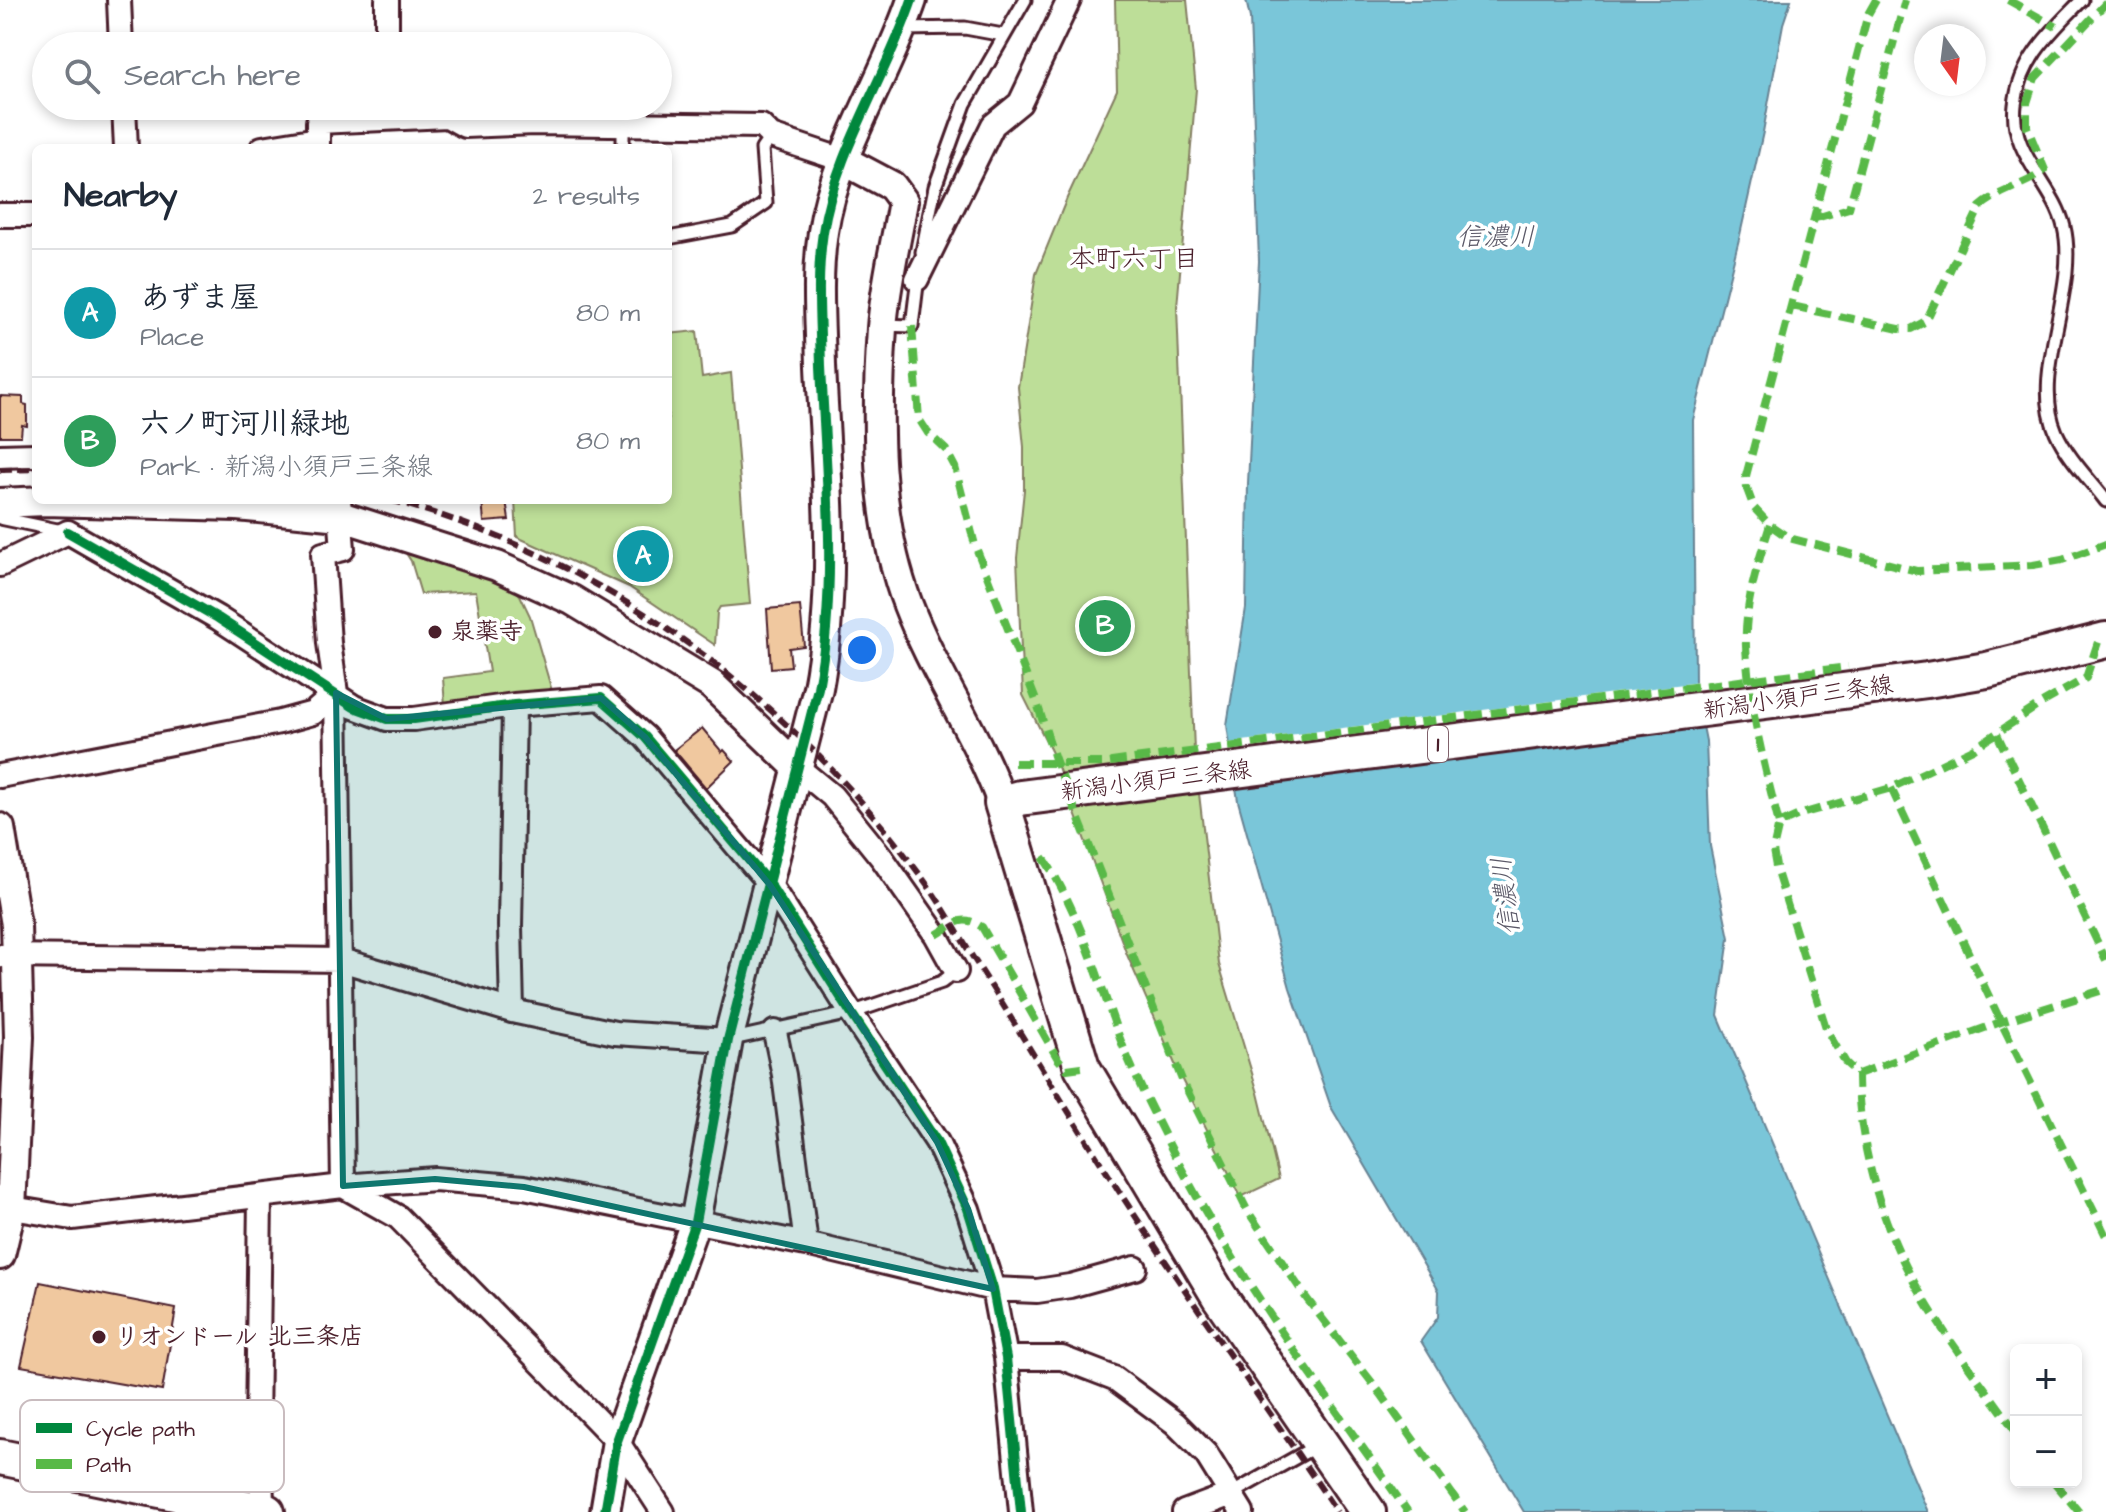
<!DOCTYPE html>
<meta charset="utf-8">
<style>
body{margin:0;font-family:"Architects Daughter","Klee One",sans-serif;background:#f2f2f3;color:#1f2937}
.controls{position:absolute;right:24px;bottom:24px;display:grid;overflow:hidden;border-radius:12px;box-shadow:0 4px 12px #0003}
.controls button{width:72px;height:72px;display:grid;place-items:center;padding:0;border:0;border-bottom:2px solid #e0e1e3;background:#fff;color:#1f2937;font:40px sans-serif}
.compass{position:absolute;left:1914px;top:24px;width:72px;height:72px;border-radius:50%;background:#fff;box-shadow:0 4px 12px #0003;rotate:166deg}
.you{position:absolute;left:862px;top:650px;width:28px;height:28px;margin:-20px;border:6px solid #fff;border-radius:50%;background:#1a73e8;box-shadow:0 0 0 12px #1a73e833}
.badge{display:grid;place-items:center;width:52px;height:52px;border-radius:50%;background:#db2777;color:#fff;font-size:26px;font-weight:700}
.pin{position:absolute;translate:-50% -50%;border:4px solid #fff;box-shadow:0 2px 8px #0006}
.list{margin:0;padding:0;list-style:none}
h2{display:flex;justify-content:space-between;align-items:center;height:104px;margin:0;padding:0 32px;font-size:34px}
h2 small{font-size:26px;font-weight:400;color:#747a83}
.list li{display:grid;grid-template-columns:52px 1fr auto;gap:24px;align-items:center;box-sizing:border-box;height:128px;padding:0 32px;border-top:2px solid #e0e1e3}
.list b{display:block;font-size:30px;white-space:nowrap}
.list p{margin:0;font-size:26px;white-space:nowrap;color:#747a83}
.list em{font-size:26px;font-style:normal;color:#747a83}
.icon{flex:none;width:44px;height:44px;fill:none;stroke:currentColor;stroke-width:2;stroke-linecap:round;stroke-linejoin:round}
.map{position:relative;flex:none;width:2106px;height:1512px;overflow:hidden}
.search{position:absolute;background:#fff;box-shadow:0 4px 12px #0003;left:32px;top:32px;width:640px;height:88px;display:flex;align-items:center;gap:20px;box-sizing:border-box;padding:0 28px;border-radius:44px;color:#747a83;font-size:30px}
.panel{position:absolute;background:#fff;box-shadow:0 4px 12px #0003;left:32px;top:144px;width:640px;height:360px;border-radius:12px}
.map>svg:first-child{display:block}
.green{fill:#bdde98;stroke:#847e62;stroke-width:2}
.water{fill:#7ac6d9;stroke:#678393;stroke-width:2}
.pier{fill:#fff}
.building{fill:#f0c89f;stroke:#4a1f2b;stroke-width:2}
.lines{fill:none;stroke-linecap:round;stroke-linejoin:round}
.service-casing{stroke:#4a1f2b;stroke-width:17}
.minor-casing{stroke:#4a1f2b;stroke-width:28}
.tertiary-casing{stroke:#4a1f2b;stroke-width:34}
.primary-casing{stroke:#4a1f2b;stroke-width:40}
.service{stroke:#fff;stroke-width:11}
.minor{stroke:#fff;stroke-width:22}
.tertiary{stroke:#fff;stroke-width:28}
.primary{stroke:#fff;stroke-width:34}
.rail{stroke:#4a1f2b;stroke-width:6;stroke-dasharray:12 6;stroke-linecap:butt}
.quiet{stroke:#58b947;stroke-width:8;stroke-dasharray:16 8;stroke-linecap:butt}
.cycleway-casing{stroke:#fff;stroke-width:15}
.cycleway{stroke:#00873e;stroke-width:10}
.marked{fill:#0f766e;fill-opacity:0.2;stroke:#0f766e;stroke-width:6;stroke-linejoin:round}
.poi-dot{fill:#4a1f2b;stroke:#fff;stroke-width:3}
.labels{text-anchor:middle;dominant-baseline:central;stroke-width:7;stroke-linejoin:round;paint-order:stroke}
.shield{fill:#fff;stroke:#80626b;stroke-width:2}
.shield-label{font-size:22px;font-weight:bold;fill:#4a1f2b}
.poi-label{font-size:24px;font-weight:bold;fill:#4a1f2b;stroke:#fff;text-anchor:start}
.street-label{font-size:24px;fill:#4a1f2b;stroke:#fff}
.water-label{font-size:26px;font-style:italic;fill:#5b5968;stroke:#fff}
.neighbourhood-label{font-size:26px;fill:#4a1f2b;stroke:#fff}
.key{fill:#fff;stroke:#c9bcbf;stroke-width:2}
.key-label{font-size:22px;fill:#4a1f2b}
</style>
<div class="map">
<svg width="2106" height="1512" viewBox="0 0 2106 1512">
<rect width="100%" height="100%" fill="#fff"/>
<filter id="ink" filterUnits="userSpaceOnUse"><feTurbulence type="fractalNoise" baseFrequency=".0125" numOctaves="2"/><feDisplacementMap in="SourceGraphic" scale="16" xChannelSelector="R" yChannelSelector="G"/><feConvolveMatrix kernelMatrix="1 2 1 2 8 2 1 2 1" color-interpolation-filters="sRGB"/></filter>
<g filter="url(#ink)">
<path class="green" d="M 1115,0 L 1187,0 L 1196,89 L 1177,307 L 1194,751 L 1219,964 L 1258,1093 L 1279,1179 L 1241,1197 L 1182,1080 L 1127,955 L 1055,759 L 1023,695 L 1017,558 L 1024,490 L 1024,447 L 1018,387 L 1036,274 L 1067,198 L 1117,90 Z
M 697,331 L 702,378 L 731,373 L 750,604 L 720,607 L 717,612 L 715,645 L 629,587 L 517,537 L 515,500 L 668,500 L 668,334 Z
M 398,541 L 504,577 L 520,595 L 530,616 L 552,691 L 445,706 L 443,678 L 489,672 L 476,591 L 421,594 L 411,561 Z"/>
<path class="water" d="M 1246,0 L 1791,0 L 1783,24 L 1763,132 L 1740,235 L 1693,420 L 1695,686 L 1706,741 L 1710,846 L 1729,938 L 1718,1015 L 1928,1512 L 1524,1512 L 1421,1341 L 1438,1317 L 1439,1291 L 1331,1107 L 1290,988 L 1238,801 L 1227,725 L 1246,608 L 1248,483 L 1259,261 L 1250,18 Z"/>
<path class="pier" d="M 1699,682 L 1700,690 L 1228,752 L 1227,743 Z"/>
<path class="building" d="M 0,396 L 23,397 L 23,404 L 27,405 L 27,426 L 22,425 L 21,436 L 0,436 Z
M 482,500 L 506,500 L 509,520 L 484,522 Z
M 800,606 L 804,646 L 789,648 L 791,666 L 771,668 L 767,609 Z
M 702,728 L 722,752 L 724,750 L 734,761 L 706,788 L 674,750 Z
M 40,1282 L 176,1309 L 162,1391 L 21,1366 Z"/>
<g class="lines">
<defs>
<path id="service" d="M 2082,0 C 2051,32 2020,59 2015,105 C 2009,153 2054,185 2064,227 C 2079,289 2030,374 2056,432 C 2067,457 2090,480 2106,501
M 903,29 L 965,28 L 1003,35
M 623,148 L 623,126
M 668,238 L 732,226 L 766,203 L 762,149 L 771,136
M 922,252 L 935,187 L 965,104 L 1025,0
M 883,325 L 912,326 L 918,277
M 0,518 L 62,531
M 728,1040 L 851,1013 L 942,982 L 956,971
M 1229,1495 L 1318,1445"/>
<path id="minor" d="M 119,0 L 121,46
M 387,46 L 387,0
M 124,106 L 126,148
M 262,148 L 318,139
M 318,148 L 318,122 L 447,116 L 465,126 L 535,123 L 761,126 L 771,136 L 843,160
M 0,215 L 36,215
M 917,279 L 993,125 L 1020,103 L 1069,0
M 0,456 L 36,455
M 339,500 L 343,549 L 323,554 L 329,643 L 336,693 L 343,1186
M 68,532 L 218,618 L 354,707 L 387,719 L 414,719 L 514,705 L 601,698 L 645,737 L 770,885 L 851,1013 L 937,1142 L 968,1209 L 993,1289 L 1006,1358 L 1021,1512
M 0,565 L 68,532
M 798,768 L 832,796 L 882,858 L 936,935 L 956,971
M 0,776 L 280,722 L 313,713 L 336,693
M 0,956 L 341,960 L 512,1011 L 615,1033 L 728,1040
M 512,1011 L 510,926 L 514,705
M 775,1032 L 784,1075 L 806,1244
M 343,1186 L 398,1217 L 555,1377 L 617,1441 L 663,1512
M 260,1197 L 257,1430 L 261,1452 L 262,1512
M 0,1206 L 72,1218 L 343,1186 L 435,1179 L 524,1187 L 806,1244 L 993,1289 L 1037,1291 L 1070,1286 L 1135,1268
M 1006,1358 L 1062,1358 L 1114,1378 L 1175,1423 L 1206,1454 L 1242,1512
M 1184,1512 L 1229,1495"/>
<path id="tertiary" d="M 843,160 L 892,186 L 903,201 C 896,243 885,286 882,328 C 876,418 875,519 908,605 C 934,673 977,734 1002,803
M 0,503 L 45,501 L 237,506 L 340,516 L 497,566 L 572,600 L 712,685 L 798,768
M 0,828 L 16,925 L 19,1037 L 11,1209 L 0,1255
M 605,1512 L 617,1441 L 695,1222 L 728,1040 L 818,688 C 838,582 826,474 821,366 C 820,322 816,277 823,232 C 834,155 887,75 912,0"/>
<path id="primary" d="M 0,1457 L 267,1512
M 1368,1512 L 1219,1296 L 1082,1067 L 1002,803 L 1020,798 L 1927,680 L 1987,670 L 2106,640"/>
</defs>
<use href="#service" class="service-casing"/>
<use href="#minor" class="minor-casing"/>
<use href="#tertiary" class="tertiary-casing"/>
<use href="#primary" class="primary-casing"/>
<use href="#service" class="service"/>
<use href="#minor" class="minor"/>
<use href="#tertiary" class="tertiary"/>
<use href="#primary" class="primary"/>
<path class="rail" d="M 0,470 L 36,469
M 390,500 C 609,559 794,701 926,883 C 943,906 957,932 972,956 C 1017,1026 1059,1098 1104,1168 C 1179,1285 1260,1397 1337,1512"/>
<path class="quiet" d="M 1876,0 L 1868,14 L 1746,476 L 1747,489 L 1754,508 L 1770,525 L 1789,538 L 1917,571 L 2033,565 L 2062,560 L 2106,544
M 2008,0 L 2056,27
M 1816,218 L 1849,208 L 1905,0
M 1792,306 L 1899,329 L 1911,329 L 1926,321 L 1980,207 C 1999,190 2025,186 2045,170 L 2027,127 L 2027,103 L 2035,78 L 2106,3
M 912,326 L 919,419 L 928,433 L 946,450 L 955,467 L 975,545 L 1037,703 L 1055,759 L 1182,1080 L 1247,1210 L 1307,1299 L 1381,1394 L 1465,1512
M 1770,525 C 1758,563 1744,605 1746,646 C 1749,707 1764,765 1779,824
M 1997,734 L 2106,960
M 1014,763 L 1103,763 L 1848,667
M 1891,788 L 2001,1022 L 2106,1236
M 1043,857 C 1079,910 1097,976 1119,1036 C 1133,1073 1152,1110 1170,1146 C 1235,1276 1325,1393 1408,1512
M 936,935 C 955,924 961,913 982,927 L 1058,1059 L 1067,1069 L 1082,1067
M 1858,1074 L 2001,1022 L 2106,989
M 2016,1432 C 1985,1387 1949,1343 1922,1296 C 1884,1233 1858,1147 1858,1074 L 1846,1063 L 1827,1031 L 1777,872 L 1773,850 L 1779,824 L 1801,814 L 1891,788 L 1973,749 L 2042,703 L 2086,678 L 2098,642
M 2054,1482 L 2079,1512"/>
<defs>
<path id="cycleway" d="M 68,532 L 218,618 L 354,707 L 387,719 L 414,719 L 514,705 L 601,698 L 645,737 L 770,885 L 851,1013 L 937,1142 L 968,1209 L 993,1289 L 1006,1358 L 1021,1512
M 605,1512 L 617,1441 L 695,1222 L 728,1040 L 818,688 C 838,582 826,474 821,366 C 820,322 816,277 823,232 C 834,155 887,75 912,0"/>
</defs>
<use href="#cycleway" class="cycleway-casing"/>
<use href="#cycleway" class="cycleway"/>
</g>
</g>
<path class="marked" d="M 336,693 L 387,719 L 601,698 L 645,737 L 770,885 L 937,1142 L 968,1209 L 993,1289 L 524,1187 L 435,1179 L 343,1186 Z"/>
<g class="poi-dot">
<circle cx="435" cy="632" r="8"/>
<circle cx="99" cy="1337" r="8"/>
</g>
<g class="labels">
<rect class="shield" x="1428" y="726" width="20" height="36" rx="6"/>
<g class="shield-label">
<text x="1438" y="744">1</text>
</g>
<g class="poi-label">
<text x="451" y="632">泉薬寺</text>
<text x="115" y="1337">リオンドール 北三条店</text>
</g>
<g class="street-label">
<text transform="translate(1798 698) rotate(-8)">新潟小須戸三条線</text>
<text transform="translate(1156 781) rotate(-7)">新潟小須戸三条線</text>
</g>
<g class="water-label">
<text x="1496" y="237">信濃川</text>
<text transform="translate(1506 896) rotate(-97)">信濃川</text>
</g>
<g class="neighbourhood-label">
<text x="1134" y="259">本町六丁目</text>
</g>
</g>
<rect x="20" y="1400" width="264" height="92" rx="12" class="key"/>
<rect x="36" y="1423" width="36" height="10" fill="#00873e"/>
<rect x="36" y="1459" width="36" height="10" fill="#58b947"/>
<g class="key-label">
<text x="86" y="1436">Cycle path</text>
<text x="86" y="1472">Path</text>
</g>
</svg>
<div class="controls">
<button>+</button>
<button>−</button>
</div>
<svg class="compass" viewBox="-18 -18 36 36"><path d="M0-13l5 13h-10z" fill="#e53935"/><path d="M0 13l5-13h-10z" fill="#747a83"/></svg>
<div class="you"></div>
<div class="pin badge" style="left:643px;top:556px;background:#0f9aa8">A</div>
<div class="pin badge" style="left:1105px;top:626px;background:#2e9e5b">B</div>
<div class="search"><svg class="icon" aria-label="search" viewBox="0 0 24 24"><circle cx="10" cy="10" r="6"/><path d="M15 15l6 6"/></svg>Search here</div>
<section class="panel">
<h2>Nearby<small>2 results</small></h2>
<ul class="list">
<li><span class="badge" style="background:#0f9aa8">A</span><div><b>あずま屋</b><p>Place</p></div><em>80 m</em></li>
<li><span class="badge" style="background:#2e9e5b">B</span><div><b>六ノ町河川緑地</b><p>Park · 新潟小須戸三条線</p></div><em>80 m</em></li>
</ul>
</section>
</div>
